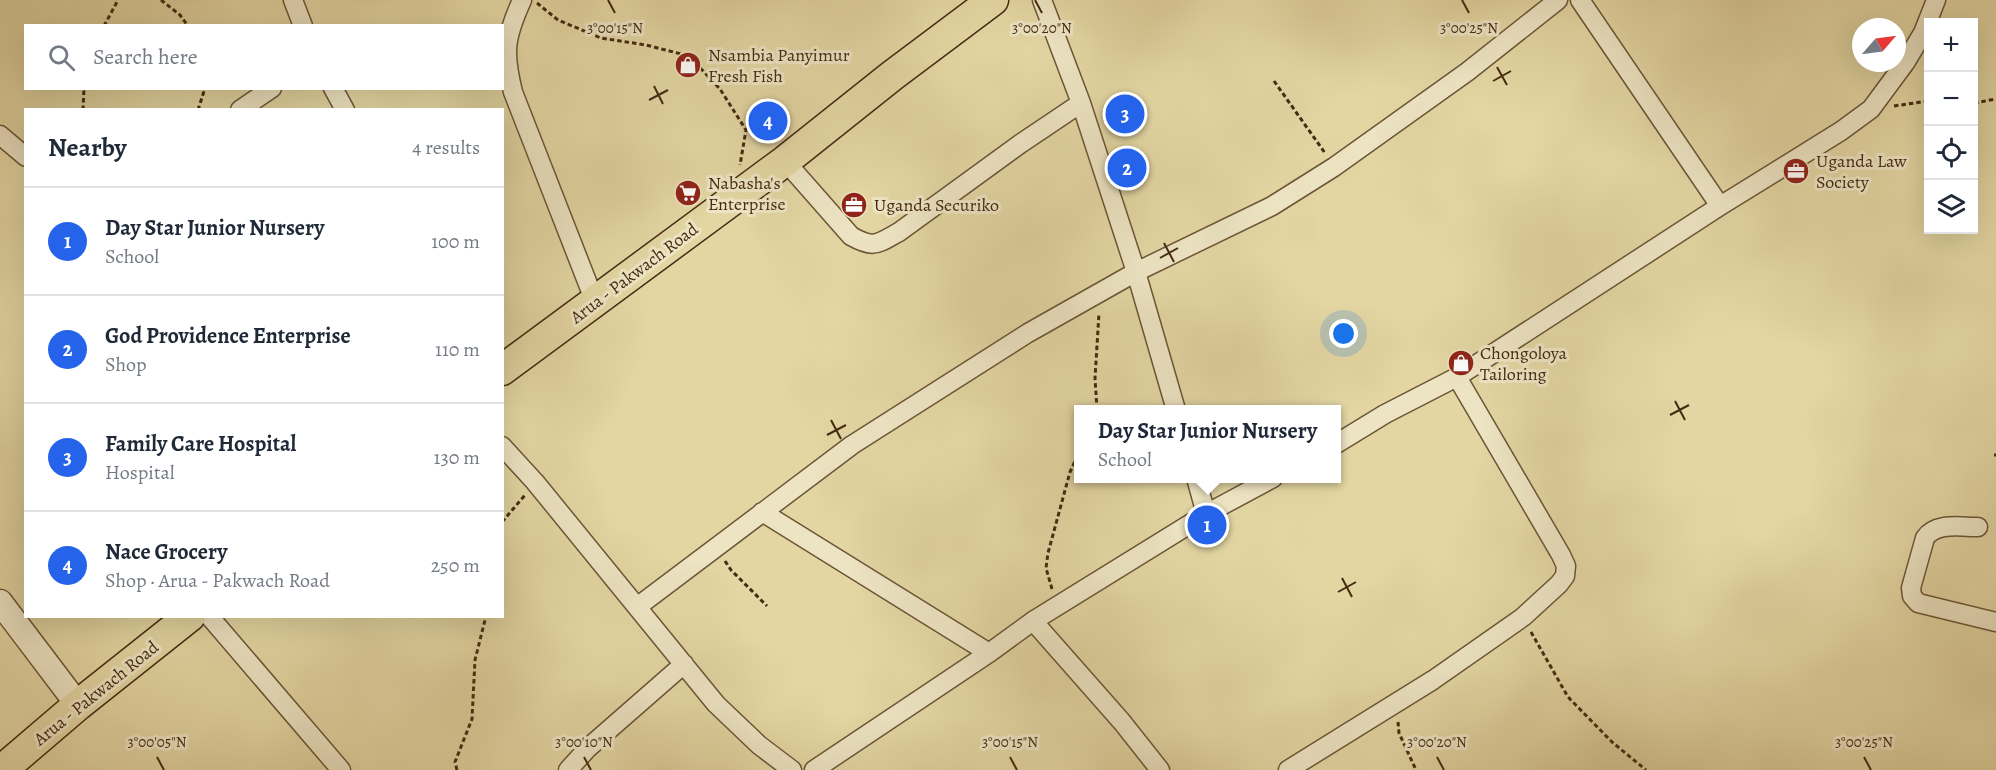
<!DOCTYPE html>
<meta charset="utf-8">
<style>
body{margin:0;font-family:Alegreya,serif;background:#f6f6f7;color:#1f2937}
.controls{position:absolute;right:18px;top:18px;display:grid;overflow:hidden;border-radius:0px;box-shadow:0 6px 24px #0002}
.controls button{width:54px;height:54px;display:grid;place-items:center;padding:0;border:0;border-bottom:2px solid #e0e1e3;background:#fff;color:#1f2937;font:30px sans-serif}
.compass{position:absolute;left:1852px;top:18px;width:54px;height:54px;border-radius:50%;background:#fff;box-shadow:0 6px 24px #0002;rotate:62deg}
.you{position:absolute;left:1344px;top:334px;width:21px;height:21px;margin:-15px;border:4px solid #fff;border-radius:50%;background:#1a73e8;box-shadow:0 0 0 9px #1a73e833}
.badge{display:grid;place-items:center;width:39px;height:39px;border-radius:50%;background:#2563eb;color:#fff;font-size:20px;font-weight:700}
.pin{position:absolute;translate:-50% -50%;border:3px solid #fff;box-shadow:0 2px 6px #0006}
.popup{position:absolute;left:1074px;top:405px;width:267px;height:78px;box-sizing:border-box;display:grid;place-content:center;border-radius:0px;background:#fff;filter:drop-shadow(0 2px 4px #0005);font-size:20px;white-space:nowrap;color:#747a83}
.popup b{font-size:22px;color:#1f2937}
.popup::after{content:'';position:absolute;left:50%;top:100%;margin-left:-12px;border:12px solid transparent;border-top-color:#fff}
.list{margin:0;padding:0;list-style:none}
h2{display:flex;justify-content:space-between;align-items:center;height:78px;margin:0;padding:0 24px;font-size:26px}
h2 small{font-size:20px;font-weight:400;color:#747a83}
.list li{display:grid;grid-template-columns:39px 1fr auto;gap:18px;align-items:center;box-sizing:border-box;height:108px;padding:0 24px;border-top:2px solid #e0e1e3}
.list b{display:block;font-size:22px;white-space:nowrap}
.list p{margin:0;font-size:20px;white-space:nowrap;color:#747a83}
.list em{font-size:20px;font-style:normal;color:#747a83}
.icon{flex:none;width:33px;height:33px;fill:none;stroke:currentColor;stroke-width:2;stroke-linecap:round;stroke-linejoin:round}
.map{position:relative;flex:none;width:1996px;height:770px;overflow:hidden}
.search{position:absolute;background:#fff;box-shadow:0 6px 24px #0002;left:24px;top:24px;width:480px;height:66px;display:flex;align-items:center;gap:15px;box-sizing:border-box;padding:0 21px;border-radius:0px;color:#747a83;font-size:22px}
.panel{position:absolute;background:#fff;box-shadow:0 6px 24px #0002;left:24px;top:108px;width:480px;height:510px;border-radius:0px}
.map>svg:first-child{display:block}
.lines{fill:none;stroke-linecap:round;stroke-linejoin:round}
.minor-casing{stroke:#6c5536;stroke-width:21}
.tertiary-casing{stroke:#6c5536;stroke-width:27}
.primary-casing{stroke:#452a12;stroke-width:33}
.path{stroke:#452a12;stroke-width:3;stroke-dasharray:4.5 3;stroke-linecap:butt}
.minor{stroke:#ede4c3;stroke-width:18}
.tertiary{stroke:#ede4c3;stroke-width:24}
.primary{stroke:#e3d6a3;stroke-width:30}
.ticks{fill:none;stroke:#452a12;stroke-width:2}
.labels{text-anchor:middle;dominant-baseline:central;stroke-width:6;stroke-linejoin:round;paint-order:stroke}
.poi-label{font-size:18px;fill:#452a12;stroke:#ede4c3;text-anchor:start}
.street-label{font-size:18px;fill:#452a12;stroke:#ede4c3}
.ticks-label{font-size:15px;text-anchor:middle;fill:#452a12;stroke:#ede4c3;stroke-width:6;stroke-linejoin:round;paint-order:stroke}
</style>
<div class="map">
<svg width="1996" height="770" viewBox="0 0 1996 770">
<rect width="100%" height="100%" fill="#e3d6a3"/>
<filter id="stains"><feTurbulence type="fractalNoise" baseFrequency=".00333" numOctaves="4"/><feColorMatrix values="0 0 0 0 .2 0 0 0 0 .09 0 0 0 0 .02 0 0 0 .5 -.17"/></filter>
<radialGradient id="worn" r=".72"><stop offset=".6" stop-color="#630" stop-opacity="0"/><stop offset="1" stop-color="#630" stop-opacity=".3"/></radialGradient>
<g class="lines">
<defs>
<path id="minor" d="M 293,0 L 303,26
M 522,0 C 505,38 503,51 513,92 L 595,302
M 1042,0 L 1081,103 L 1136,272 L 1176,410
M 1580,0 L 1720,206
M 333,88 L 345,110
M 240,110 L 272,88
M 0,135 L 26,157
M 785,161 L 851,236 C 874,249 877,244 899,232 L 1020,144 L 1081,103
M 1336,444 L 1385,414 L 1457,377 L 1720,206 L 1841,131 L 1871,109 L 1905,63 L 1923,33 L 1936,0
M 502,446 L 535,482 L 716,704 L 759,745 L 792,770
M 1196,478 L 1206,514
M 762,512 L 989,653
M 1978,527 C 1960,527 1936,522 1925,538 L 1911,588 L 1912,596 L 1918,603 L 1996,622
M 637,607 L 852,445 L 1028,333 L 1136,272 L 1272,206 L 1334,167 L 1467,72 L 1558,0
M 209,616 L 341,770
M 1033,621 L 1122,722 L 1160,770
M 568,770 L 588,748 L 684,664
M 814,770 L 989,653 L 1033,621 L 1206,514 L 1273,478
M 1288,770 L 1433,680 L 1523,617 L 1559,584 L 1565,576 L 1566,566 L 1561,555 L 1457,377"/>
<path id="tertiary" d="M 0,602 L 78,705"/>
<path id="primary" d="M 502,370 L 785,161 L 893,75 L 993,0
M 2,770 L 78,705 L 190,616"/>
</defs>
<use href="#minor" class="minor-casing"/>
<use href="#tertiary" class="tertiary-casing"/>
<use href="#primary" class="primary-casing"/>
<path class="path" d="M 161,0 L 180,15 L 188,26
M 537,3 L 558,20 L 601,38 L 646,45 L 689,56 L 720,89 L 746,130 L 740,165
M 104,26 L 118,0
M 1274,81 L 1325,153
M 1974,103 L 1996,99
M 1894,106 L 1928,101
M 83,110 L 84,88
M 198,110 L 205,88
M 1097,410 L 1095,378 L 1099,313
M 1994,455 L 1996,455
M 502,522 L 525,495
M 725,561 L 731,570 L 767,606
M 1052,589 L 1046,568 L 1048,553 L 1070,472 L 1078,455
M 1531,632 L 1568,697 L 1612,742 L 1646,770
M 1398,722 L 1399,733 L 1416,770
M 457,770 L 455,762 L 472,719 L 475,660 L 486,616"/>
<use href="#minor" class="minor"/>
<use href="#tertiary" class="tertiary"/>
<use href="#primary" class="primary"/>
</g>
<path class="ticks" d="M 608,0 L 615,13M 1035,0 L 1042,13M 1462,0 L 1469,13M 1497,67 L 1507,85M 1493,81 L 1511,71M 654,86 L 663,104M 649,100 L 668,90M 1164,243 L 1174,262M 1160,258 L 1178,248M 1675,401 L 1685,420M 1670,415 L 1689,405M 831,420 L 841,439M 827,435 L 846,425M 1342,578 L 1352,597M 1338,592 L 1356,582M 157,757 L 164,770M 584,757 L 591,770M 1010,757 L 1017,770M 1437,757 L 1444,770M 1864,757 L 1871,770"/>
<defs>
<symbol id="shop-disc" viewBox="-11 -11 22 22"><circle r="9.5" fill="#8f2418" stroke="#ede4c3"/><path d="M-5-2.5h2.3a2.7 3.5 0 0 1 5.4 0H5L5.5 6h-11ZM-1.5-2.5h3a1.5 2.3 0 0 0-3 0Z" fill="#fff"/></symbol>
<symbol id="office-disc" viewBox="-11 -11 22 22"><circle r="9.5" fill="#8f2418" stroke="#ede4c3"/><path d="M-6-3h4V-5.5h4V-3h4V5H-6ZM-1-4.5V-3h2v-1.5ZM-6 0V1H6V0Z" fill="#fff"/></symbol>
<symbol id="supermarket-disc" viewBox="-11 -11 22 22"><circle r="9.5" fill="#8f2418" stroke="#ede4c3"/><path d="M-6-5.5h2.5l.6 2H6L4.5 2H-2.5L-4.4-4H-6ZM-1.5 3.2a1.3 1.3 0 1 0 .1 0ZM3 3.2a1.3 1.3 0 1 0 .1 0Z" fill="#fff"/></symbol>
</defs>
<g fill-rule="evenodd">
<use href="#shop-disc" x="673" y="50" width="30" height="30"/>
<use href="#office-disc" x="1781" y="156" width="30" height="30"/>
<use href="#supermarket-disc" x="673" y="178" width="30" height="30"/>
<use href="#office-disc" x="839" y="190" width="30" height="30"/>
<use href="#shop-disc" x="1446" y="348" width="30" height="30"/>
</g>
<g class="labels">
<g class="poi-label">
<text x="708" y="55">Nsambia Panyimur<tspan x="708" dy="21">Fresh Fish</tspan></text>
<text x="1816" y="161">Uganda Law<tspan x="1816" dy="21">Society</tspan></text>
<text x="708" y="183">Nabasha's<tspan x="708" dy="21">Enterprise</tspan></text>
<text x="874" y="205">Uganda Securiko</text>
<text x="1480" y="353">Chongoloya<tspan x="1480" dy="21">Tailoring</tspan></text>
</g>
<g class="street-label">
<text transform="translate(634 273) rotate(-37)">Arua - Pakwach Road</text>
<text transform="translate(96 693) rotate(-39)">Arua - Pakwach Road</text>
</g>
</g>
<g class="ticks-label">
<text x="615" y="33">3°00'15"N</text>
<text x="1042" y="33">3°00'20"N</text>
<text x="1469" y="33">3°00'25"N</text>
<text x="157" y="747">3°00'05"N</text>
<text x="584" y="747">3°00'10"N</text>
<text x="1010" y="747">3°00'15"N</text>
<text x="1437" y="747">3°00'20"N</text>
<text x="1864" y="747">3°00'25"N</text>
</g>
<rect width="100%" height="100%" filter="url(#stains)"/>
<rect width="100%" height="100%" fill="url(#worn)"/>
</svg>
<div class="controls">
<button>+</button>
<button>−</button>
<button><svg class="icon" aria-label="locate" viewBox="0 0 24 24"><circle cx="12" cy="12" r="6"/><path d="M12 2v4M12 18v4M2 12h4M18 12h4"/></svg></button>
<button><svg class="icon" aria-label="layers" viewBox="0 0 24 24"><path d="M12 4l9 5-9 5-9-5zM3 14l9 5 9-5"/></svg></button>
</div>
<svg class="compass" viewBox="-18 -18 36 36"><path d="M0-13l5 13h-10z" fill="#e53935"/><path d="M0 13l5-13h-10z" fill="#747a83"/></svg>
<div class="you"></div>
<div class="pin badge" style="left:1207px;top:525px">1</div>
<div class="popup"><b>Day Star Junior Nursery</b>School</div>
<div class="pin badge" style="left:1127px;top:168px">2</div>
<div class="pin badge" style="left:1125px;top:114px">3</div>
<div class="pin badge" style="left:768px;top:121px">4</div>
<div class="search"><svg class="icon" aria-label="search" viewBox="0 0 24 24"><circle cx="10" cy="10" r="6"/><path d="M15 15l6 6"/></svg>Search here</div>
<section class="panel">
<h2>Nearby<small>4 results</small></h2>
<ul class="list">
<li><span class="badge">1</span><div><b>Day Star Junior Nursery</b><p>School</p></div><em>100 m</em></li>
<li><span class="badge">2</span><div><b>God Providence Enterprise</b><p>Shop</p></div><em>110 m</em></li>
<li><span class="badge">3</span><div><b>Family Care Hospital</b><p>Hospital</p></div><em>130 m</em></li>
<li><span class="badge">4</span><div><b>Nace Grocery</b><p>Shop · Arua - Pakwach Road</p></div><em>250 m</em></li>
</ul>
</section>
</div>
